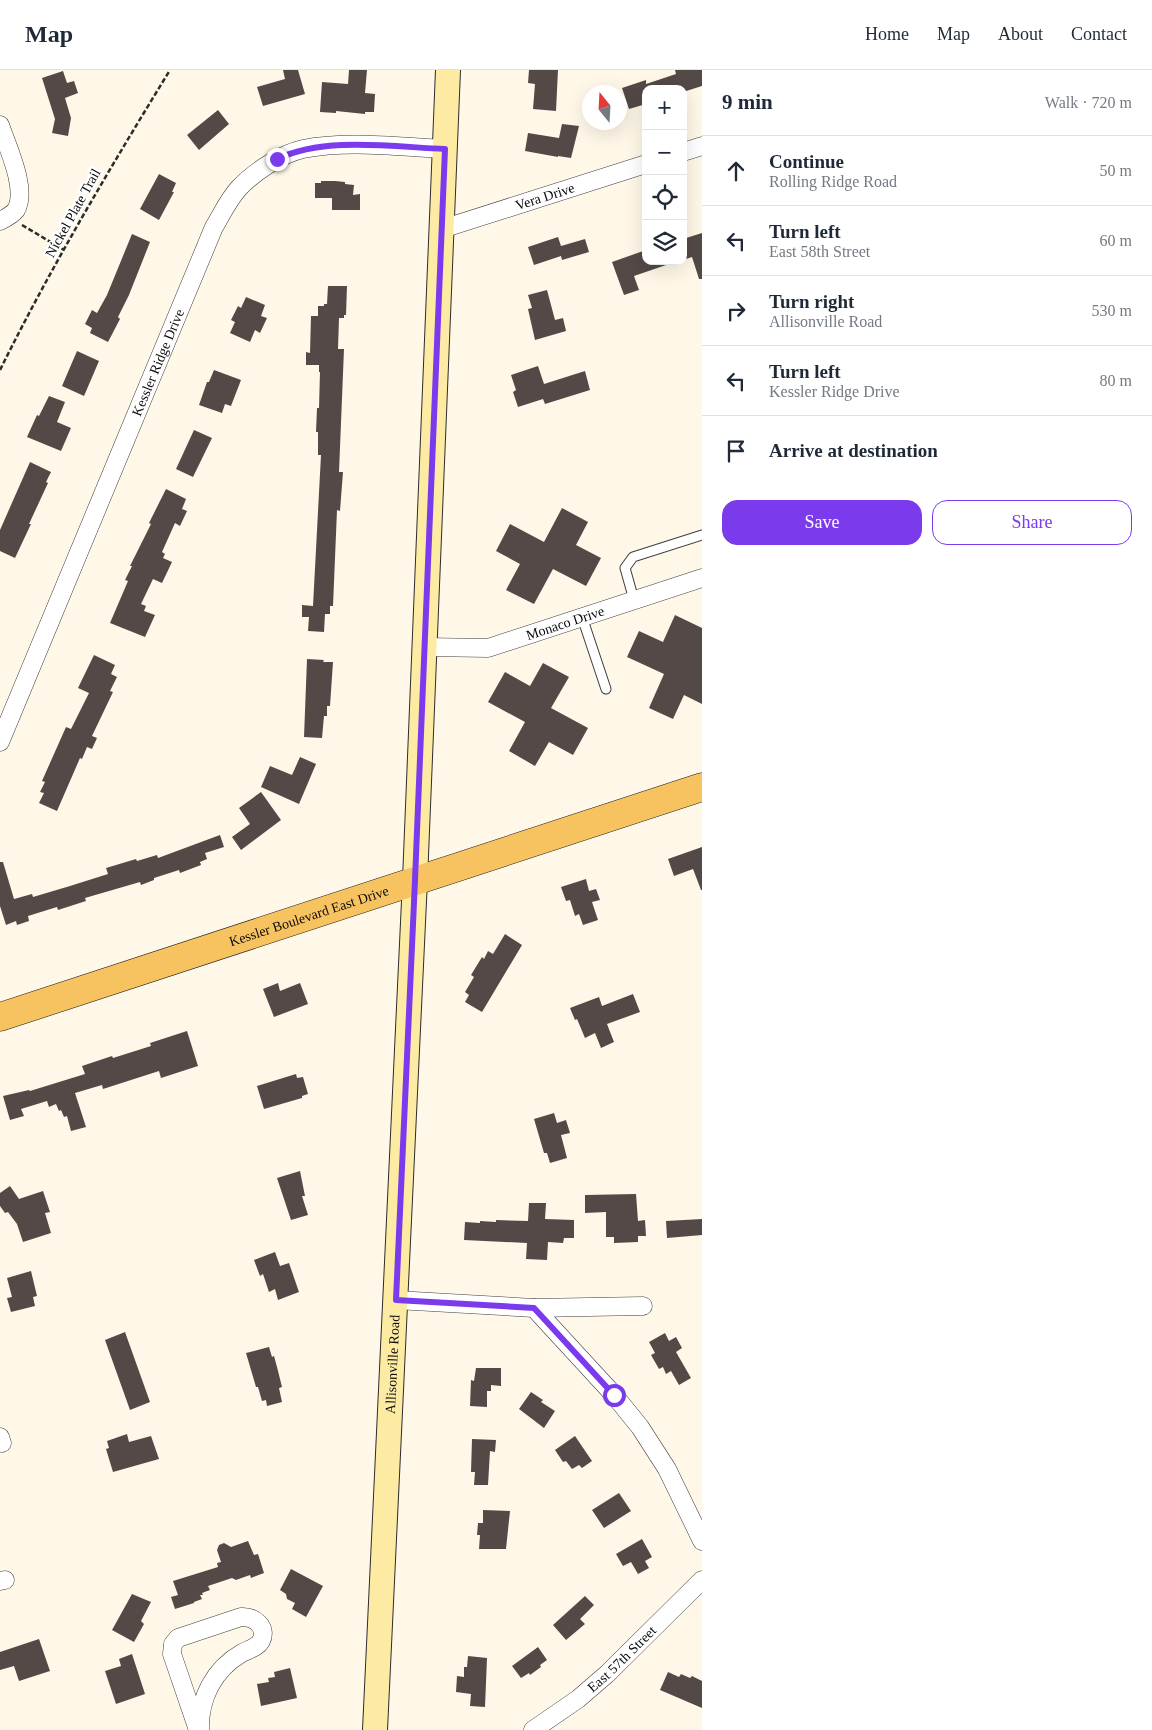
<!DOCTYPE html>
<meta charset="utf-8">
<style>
body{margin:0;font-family:Georgia,serif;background:#f6f6f7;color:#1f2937}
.controls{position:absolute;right:15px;top:15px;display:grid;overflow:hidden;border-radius:10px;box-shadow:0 5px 20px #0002}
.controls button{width:45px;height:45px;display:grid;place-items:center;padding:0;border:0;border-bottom:1px solid #e0e1e3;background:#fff;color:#1f2937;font:25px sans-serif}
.compass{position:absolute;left:582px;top:15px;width:45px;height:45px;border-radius:50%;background:#fff;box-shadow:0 5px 20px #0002;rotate:342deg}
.stop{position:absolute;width:15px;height:15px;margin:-11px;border:4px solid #7c3aed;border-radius:50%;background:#fff}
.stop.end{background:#7c3aed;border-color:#fff;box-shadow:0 1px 5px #0008}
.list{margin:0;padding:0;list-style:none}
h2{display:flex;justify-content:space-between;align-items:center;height:65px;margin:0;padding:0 20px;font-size:21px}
h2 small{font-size:16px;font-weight:400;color:#747a83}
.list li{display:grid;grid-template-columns:32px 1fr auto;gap:15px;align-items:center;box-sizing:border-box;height:70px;padding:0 20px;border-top:1px solid #e0e1e3}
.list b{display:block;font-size:19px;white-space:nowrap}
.list p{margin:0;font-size:16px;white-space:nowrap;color:#747a83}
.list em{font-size:16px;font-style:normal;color:#747a83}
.actions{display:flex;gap:10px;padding:15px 20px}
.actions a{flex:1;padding:11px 0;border:1px solid #7c3aed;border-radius:15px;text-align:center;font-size:18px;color:#7c3aed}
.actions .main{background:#7c3aed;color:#fff}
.icon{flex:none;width:28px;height:28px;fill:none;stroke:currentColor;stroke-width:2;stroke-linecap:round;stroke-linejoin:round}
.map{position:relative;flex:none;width:702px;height:1660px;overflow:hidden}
header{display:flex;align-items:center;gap:30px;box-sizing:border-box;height:70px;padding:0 25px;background:#fff;border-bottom:1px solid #e0e1e3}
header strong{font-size:24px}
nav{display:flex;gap:28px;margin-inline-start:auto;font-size:18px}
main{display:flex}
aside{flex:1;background:#fff}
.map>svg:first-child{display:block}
.building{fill:#534a47}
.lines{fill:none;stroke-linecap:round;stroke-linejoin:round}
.lane-casing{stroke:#3d3d3d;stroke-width:11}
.street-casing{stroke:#3d3d3d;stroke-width:19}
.secondary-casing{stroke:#2c2c2c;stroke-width:26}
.primary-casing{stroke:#1b1b1b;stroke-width:29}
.path{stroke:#2c2c2c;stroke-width:2.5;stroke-dasharray:5 2.5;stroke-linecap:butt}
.lane{stroke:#fff;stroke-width:9}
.street{stroke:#fff;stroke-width:18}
.secondary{stroke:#feeba3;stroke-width:24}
.primary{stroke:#f7c360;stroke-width:28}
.route{stroke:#7c3aed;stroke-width:6}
.labels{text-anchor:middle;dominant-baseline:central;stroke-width:5;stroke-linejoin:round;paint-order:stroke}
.street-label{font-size:14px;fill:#0a0a0a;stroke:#fff}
</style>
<header>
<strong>Map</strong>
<nav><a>Home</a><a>Map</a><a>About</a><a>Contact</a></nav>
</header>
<main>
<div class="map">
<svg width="702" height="1660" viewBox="0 0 702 1660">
<rect width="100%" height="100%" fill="#fff8e8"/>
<path class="building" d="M 283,0 L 298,0 L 305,24 L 263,36 L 257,17 L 285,9 Z
M 349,0 L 367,0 L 365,23 L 375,24 L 374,42 L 365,42 L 365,44 L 336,41 L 336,43 L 320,42 L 322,12 L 348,14 Z
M 529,0 L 558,0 L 556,41 L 533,39 L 535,14 L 528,13 Z
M 675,0 L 702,0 L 702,16 L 683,22 L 683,19 L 646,19 L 646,34 L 629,39 L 622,18 L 646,10 L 646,14 L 676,4 Z
M 63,1 L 67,13 L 74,11 L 78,23 L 65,28 L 71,48 L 68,66 L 52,63 L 55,49 L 42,8 Z
M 218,40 L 229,54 L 199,80 L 187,65 Z
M 562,54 L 579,56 L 571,88 L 558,86 L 558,87 L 525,81 L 528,63 L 559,68 Z
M 159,104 L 176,113 L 172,122 L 174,122 L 159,150 L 140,139 Z
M 321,111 L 335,111 L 345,112 L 345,114 L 354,115 L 353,125 L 360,124 L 360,140 L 332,140 L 332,128 L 315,128 L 315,113 L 321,113 Z
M 702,163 L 702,209 L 699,209 L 692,187 L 683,190 L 683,169 Z
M 132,164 L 150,172 L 129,225 L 118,247 L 120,249 L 108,272 L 90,263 L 92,258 L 85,254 L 92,240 L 97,243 L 107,225 Z
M 558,167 L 561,176 L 585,169 L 589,182 L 562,190 L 561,186 L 534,195 L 528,177 Z
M 646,180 L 646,191 L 672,191 L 672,193 L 634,206 L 639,220 L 624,225 L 612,192 Z
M 328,216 L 347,216 L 346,245 L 344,245 L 344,248 L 339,248 L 338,279 L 344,279 L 339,402 L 343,402 L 340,441 L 337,440 L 333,536 L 330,536 L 330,544 L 325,544 L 324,562 L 308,561 L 309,547 L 302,547 L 302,535 L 313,536 L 321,385 L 318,385 L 318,362 L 316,362 L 317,338 L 319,338 L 320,302 L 319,302 L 319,295 L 306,295 L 306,282 L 310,283 L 311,246 L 318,246 L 318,236 L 324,236 L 324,234 L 327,234 Z
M 547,220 L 555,250 L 563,248 L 566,261 L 535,270 L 528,239 L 532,238 L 528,225 Z
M 246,227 L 265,235 L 261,246 L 267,248 L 260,263 L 255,260 L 250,272 L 230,263 L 235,252 L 231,250 L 238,236 L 241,238 Z
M 77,281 L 99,291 L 84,326 L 62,316 Z
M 538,296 L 544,314 L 585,301 L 590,320 L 545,334 L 543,329 L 518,337 L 513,322 L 516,320 L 511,305 Z
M 214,300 L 241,310 L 231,336 L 225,334 L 222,343 L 199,335 L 207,312 L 209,312 Z
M 49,326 L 65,332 L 57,352 L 71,358 L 61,381 L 27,367 L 37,345 L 39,346 Z
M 194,360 L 212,368 L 193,407 L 176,399 Z
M 30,392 L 51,402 L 46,412 L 48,413 L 29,454 L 31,454 L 15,488 L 0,481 L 0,460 Z
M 166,419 L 186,429 L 182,439 L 187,441 L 180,456 L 175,453 L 162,482 L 165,484 L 163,488 L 172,492 L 162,513 L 153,509 L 141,534 L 146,536 L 144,541 L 155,545 L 145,567 L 110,553 L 128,511 L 125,510 L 132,496 L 130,496 L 151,454 L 149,453 Z
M 562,438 L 588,452 L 576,475 L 601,488 L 586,516 L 553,499 L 534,534 L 506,520 L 520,494 L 496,481 L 510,454 L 544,472 Z
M 675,545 L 702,558 L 702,634 L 684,625 L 673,649 L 649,638 L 664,604 L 627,587 L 639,561 L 663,572 Z
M 94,585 L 115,595 L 111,604 L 117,607 L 110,621 L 113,622 L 92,666 L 97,668 L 92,679 L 87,677 L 82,689 L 80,688 L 57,741 L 39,733 L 44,723 L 40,722 L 45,712 L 42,711 L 66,657 L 71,659 L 89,623 L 78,618 Z
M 307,589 L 324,590 L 323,592 L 333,592 L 330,636 L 327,636 L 327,646 L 324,646 L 322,668 L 304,667 Z
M 543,593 L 569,607 L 551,638 L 588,658 L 573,685 L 549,672 L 535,696 L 509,681 L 525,652 L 488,632 L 505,602 L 530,616 Z
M 300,687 L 316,694 L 299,734 L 261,717 L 270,696 L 292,705 Z
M 261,722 L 281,750 L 241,780 L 232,767 L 250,754 L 239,738 Z
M 220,765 L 224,777 L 205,783 L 207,789 L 200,792 L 201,795 L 180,803 L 179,800 L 154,808 L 154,810 L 141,815 L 140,812 L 85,828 L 86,831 L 58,840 L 57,837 L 28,846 L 29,851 L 17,855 L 16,851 L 6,855 L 0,836 L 0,792 L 3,792 L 14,829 L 32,824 L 33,827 L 70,816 L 108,804 L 106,798 L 136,789 L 137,791 L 157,785 L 158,788 Z
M 702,777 L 702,820 L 701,820 L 693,799 L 674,806 L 668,789 Z
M 586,809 L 589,821 L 596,819 L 600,830 L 592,832 L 598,850 L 583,855 L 579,844 L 575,846 L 570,830 L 566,831 L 561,817 Z
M 505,864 L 522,875 L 482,942 L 465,932 L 469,925 L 465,922 L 474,907 L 471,905 L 482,887 L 484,889 L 488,881 L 493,884 Z
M 278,913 L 280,921 L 300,913 L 308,934 L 274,947 L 263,919 Z
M 633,924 L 640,942 L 607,954 L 614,972 L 601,978 L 595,963 L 585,968 L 577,949 L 575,950 L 570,938 L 599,927 L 602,936 Z
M 187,961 L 198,996 L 161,1008 L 159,1001 L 103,1019 L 102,1015 L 75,1023 L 86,1057 L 71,1061 L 67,1046 L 64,1047 L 61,1040 L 59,1041 L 56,1034 L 49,1037 L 47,1031 L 21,1039 L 24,1046 L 10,1050 L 3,1026 L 29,1020 L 30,1021 L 85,1004 L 82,996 L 112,986 L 113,988 L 151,976 L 150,973 Z
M 296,1004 L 297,1008 L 303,1007 L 308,1024 L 302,1026 L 302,1028 L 264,1039 L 257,1016 Z
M 554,1043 L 557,1053 L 566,1050 L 570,1063 L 561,1065 L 567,1088 L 550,1093 L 547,1083 L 544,1083 L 534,1049 Z
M 300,1101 L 305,1126 L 302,1126 L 308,1145 L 291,1150 L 277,1108 Z
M 10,1116 L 19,1129 L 43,1121 L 50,1142 L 45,1143 L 51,1163 L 23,1172 L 17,1154 L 8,1142 L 5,1143 L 0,1136 L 0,1123 Z
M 636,1124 L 638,1151 L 645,1150 L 646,1166 L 638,1166 L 638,1172 L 614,1173 L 614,1167 L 606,1167 L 606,1142 L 585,1143 L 585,1125 Z
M 529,1133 L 546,1133 L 545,1149 L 574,1150 L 574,1168 L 564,1168 L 563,1173 L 548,1172 L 547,1190 L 526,1189 L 527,1173 L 464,1170 L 465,1152 L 480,1153 L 480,1151 L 496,1152 L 496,1150 L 528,1151 Z
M 702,1149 L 702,1165 L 667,1168 L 666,1151 Z
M 275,1182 L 280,1196 L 289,1193 L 299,1222 L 278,1230 L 275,1219 L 269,1222 L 263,1204 L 260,1206 L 254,1190 Z
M 31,1201 L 37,1226 L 33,1227 L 35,1236 L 11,1242 L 7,1228 L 12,1227 L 7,1208 Z
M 125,1262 L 150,1332 L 130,1340 L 105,1270 Z
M 665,1263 L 669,1271 L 676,1267 L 682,1278 L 676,1282 L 691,1308 L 679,1315 L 671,1301 L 666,1304 L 663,1297 L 659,1299 L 651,1285 L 655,1283 L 649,1272 Z
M 269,1277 L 272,1287 L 274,1286 L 277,1297 L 282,1317 L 279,1318 L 282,1332 L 267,1336 L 266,1330 L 262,1331 L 258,1317 L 256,1317 L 246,1283 Z
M 476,1298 L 501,1298 L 501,1316 L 491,1315 L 491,1321 L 487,1321 L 487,1337 L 470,1336 L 471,1310 L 474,1311 Z
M 531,1322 L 543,1330 L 541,1332 L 555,1341 L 544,1358 L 519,1339 Z
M 127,1364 L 129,1372 L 151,1366 L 159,1389 L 113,1402 L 106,1379 L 109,1378 L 107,1371 Z
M 575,1366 L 592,1391 L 582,1398 L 579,1395 L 572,1399 L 566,1391 L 563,1392 L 555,1380 Z
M 472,1369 L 496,1370 L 495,1382 L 490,1381 L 488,1415 L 474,1415 L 475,1402 L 471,1402 Z
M 619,1423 L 631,1441 L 604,1458 L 592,1440 Z
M 483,1440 L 510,1441 L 506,1479 L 479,1479 L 480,1465 L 477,1465 L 478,1453 L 483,1453 Z
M 642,1469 L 652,1487 L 645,1491 L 649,1498 L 638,1504 L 631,1492 L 623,1496 L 616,1484 Z
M 248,1471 L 254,1485 L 258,1484 L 264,1503 L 251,1508 L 250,1505 L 236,1510 L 232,1508 L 208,1516 L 210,1520 L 202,1523 L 203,1525 L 200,1525 L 202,1529 L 194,1532 L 194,1533 L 175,1539 L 171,1527 L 178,1525 L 173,1511 L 218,1497 L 217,1493 L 221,1492 L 217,1480 L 219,1475 L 224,1473 L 231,1477 Z
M 291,1499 L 323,1516 L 306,1547 L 292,1539 L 295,1533 L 287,1529 L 286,1524 L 280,1520 Z
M 132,1524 L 151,1532 L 141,1551 L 144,1554 L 134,1572 L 112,1560 Z
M 585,1526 L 594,1535 L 580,1549 L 585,1554 L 566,1570 L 553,1555 Z
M 39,1569 L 50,1601 L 19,1611 L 14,1596 L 0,1600 L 0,1582 Z
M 538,1577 L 547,1590 L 540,1595 L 541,1597 L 530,1605 L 529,1603 L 521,1608 L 512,1596 Z
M 132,1584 L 145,1624 L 116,1634 L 105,1601 L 121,1596 L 119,1589 Z
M 468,1586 L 487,1588 L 485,1637 L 470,1636 L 471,1624 L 456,1622 L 457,1606 L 464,1607 L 464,1597 L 467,1597 Z
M 290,1598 L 297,1628 L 261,1636 L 257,1614 L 269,1612 L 268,1608 L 275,1607 L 274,1602 Z
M 668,1602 L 679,1607 L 681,1604 L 690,1608 L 692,1606 L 702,1611 L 702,1638 L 660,1620 Z"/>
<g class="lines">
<defs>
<path id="lane" d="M 634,530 L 625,498 L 633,487 L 702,465
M 582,547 L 606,619"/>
<g id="street">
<path d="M 0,55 C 7,76 28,119 16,140 C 12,145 6,148 0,151"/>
<path d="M 683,82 L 702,76"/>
<path id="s1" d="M 442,159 L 646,94"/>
<path id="s2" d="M 425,577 L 488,578 L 702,508"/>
<path id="s3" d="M 0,672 L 214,157 C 222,144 228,130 239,118 C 254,102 281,84 303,79 C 349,70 399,77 445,79"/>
<path d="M 396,1230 L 534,1238 L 643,1236"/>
<path d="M 534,1238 L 614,1325 L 640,1357 L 667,1399 L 702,1471"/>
<path d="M 0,1367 L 2,1373"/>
<path d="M 0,1511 L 5,1510"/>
<path d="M 198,1660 L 172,1584 L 173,1574 L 178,1568 L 241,1547 C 254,1546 268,1557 261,1571 C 257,1578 249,1579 242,1583 C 214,1599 199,1628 200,1660"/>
<path id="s4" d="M 533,1660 L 578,1629 L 607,1604 L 702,1510"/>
</g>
<g id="secondary">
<path id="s5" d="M 375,1660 L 415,810 L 448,0"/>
</g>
<g id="primary">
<path id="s6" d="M 0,947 L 702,717"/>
</g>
</defs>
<use href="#lane" class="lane-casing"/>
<use href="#street" class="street-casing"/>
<use href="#secondary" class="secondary-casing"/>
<use href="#primary" class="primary-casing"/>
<path class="path" d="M 22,155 L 64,180
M 0,300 C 51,197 110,98 170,0"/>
<use href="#lane" class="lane"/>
<use href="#street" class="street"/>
<use href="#secondary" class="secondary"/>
<use href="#primary" class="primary"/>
</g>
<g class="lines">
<path class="route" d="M 277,89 C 325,66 393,77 445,79 L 415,810 L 396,1230 L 534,1238 L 614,1325"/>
</g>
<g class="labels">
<g class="street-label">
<text stroke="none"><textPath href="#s1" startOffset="108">Vera Drive</textPath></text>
<text transform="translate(73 143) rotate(-61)">Nickel Plate Trail</text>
<text stroke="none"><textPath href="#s3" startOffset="411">Kessler Ridge Drive</textPath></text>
<text stroke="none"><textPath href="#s2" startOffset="144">Monaco Drive</textPath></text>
<text stroke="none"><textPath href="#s6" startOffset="325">Kessler Boulevard East Drive</textPath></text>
<text stroke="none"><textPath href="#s5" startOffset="366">Allisonville Road</textPath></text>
<text stroke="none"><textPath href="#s4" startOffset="114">East 57th Street</textPath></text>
</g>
</g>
</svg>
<div class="controls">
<button>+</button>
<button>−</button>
<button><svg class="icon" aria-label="locate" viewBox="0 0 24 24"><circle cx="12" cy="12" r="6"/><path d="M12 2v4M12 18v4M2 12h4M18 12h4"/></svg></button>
<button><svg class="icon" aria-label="layers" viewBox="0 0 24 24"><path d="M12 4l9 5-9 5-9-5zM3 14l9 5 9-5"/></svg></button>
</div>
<svg class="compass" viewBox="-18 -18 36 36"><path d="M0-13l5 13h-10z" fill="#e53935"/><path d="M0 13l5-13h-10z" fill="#747a83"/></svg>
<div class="stop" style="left:614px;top:1325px"></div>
<div class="stop end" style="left:277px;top:89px"></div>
</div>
<aside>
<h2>9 min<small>Walk · 720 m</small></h2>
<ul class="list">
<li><svg class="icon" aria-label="ahead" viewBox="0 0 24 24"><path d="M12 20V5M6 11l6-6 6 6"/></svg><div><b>Continue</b><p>Rolling Ridge Road</p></div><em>50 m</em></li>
<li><svg class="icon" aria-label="left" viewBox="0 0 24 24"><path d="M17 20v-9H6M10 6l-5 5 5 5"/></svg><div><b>Turn left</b><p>East 58th Street</p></div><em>60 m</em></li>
<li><svg class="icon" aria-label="right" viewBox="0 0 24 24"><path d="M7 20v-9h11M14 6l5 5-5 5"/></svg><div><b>Turn right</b><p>Allisonville Road</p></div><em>530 m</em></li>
<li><svg class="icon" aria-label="left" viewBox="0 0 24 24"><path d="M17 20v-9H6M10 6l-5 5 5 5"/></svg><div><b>Turn left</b><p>Kessler Ridge Drive</p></div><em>80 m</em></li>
<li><svg class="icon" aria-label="arrive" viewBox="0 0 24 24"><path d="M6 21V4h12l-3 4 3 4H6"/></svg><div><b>Arrive at destination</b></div></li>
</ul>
<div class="actions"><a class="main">Save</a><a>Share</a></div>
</aside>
</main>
